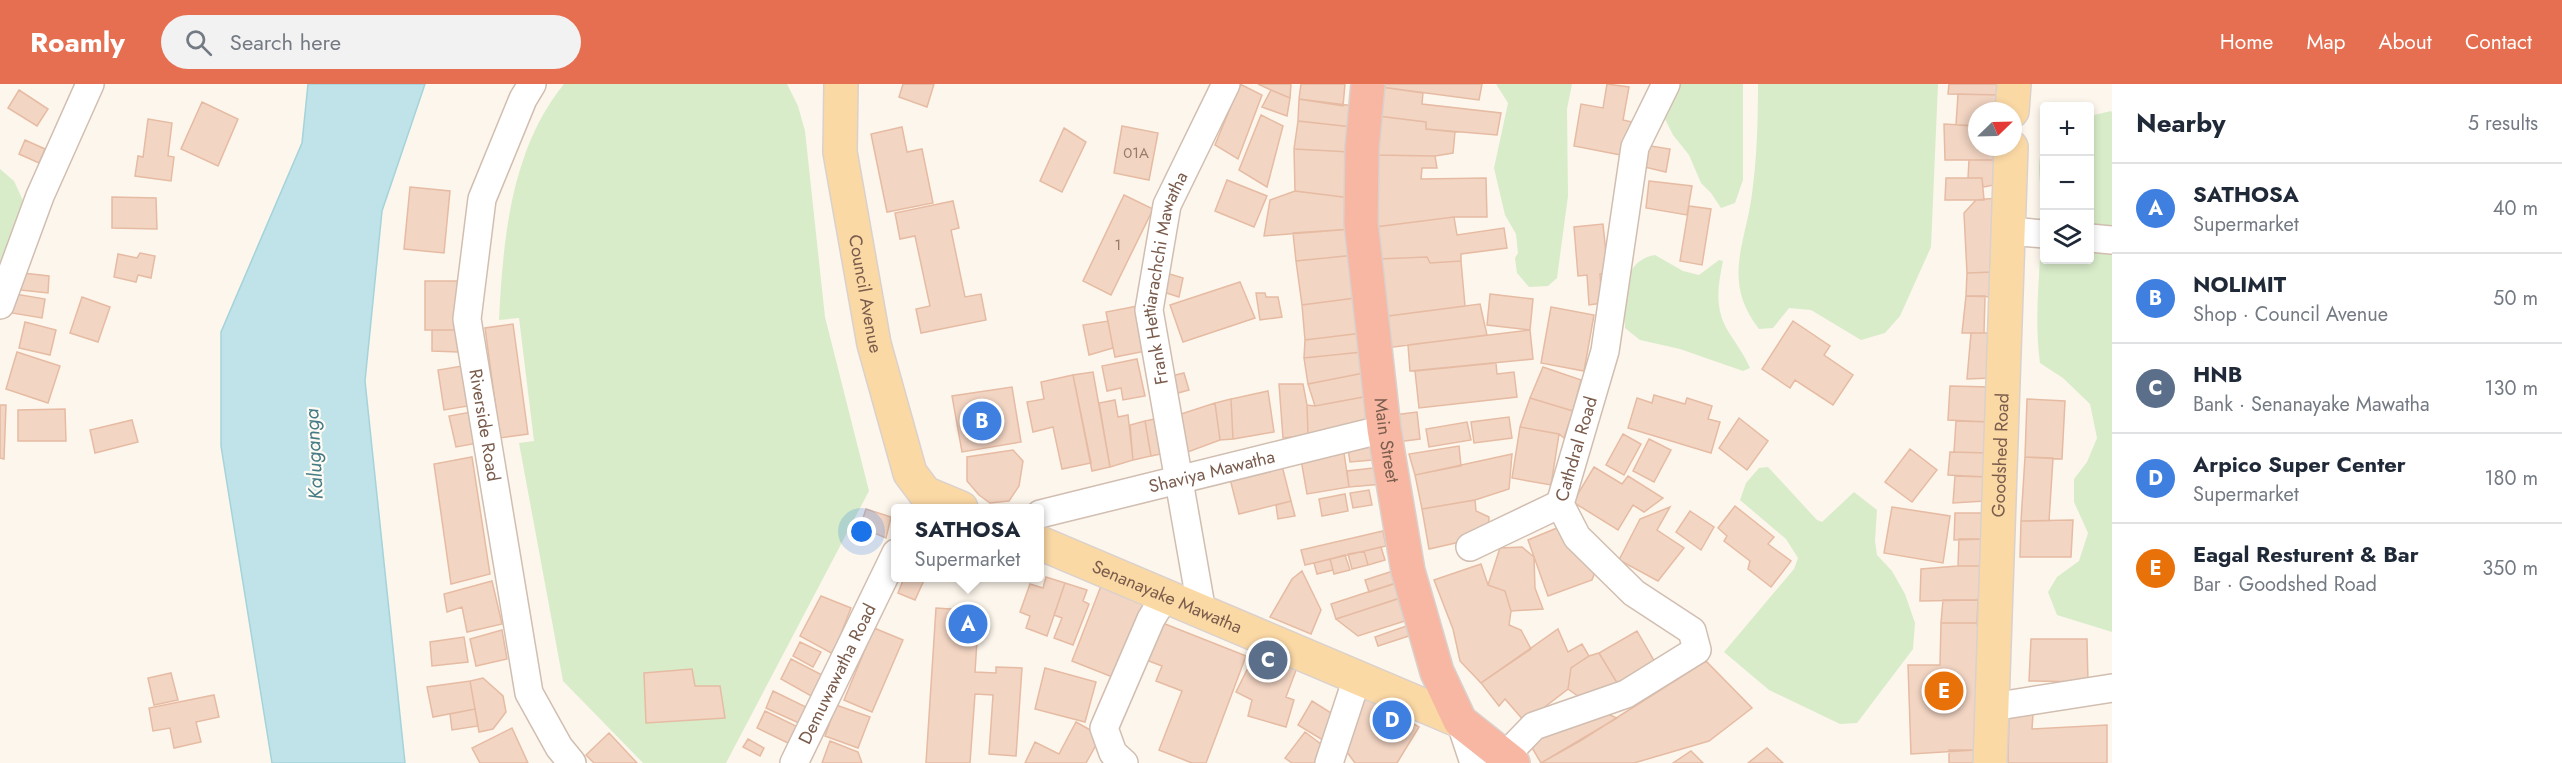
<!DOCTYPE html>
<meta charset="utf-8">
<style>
body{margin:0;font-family:Jost,sans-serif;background:#f2f2f3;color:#1f2937}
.controls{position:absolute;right:18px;top:18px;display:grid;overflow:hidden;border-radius:6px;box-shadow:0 3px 9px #0003}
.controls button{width:54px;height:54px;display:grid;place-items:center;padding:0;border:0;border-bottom:2px solid #e0e1e3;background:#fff;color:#1f2937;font:30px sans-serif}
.compass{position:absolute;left:1968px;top:18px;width:54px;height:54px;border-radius:50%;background:#fff;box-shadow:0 3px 9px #0003;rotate:67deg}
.you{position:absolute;left:862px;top:448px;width:21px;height:21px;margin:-15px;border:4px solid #fff;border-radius:50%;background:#1a73e8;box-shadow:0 0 0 9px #1a73e833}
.badge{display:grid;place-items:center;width:39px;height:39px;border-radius:50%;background:#e76f51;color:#fff;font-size:20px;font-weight:700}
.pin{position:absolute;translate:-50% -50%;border:3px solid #fff;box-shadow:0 2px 6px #0006}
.popup{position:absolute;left:891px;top:420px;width:153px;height:78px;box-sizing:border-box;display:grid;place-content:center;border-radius:6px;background:#fff;filter:drop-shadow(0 2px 4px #0005);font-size:20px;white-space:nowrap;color:#747a83}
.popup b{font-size:22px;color:#1f2937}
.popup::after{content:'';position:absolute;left:50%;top:100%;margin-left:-12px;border:12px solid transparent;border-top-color:#fff}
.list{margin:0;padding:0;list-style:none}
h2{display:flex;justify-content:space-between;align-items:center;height:78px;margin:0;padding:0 24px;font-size:26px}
h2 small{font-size:20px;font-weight:400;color:#747a83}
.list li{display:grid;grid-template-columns:39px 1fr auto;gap:18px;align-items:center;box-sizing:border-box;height:90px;padding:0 24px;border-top:2px solid #e0e1e3}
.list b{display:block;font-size:22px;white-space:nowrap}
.list p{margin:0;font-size:20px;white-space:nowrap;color:#747a83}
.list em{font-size:20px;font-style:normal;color:#747a83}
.icon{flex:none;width:33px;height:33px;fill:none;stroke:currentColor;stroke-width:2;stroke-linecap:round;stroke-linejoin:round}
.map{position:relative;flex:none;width:2112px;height:679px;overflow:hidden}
header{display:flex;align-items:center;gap:36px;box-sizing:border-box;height:84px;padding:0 30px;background:#e76f51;color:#fff}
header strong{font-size:28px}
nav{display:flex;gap:33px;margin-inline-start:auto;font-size:21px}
.search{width:420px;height:54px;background:#f2f2f3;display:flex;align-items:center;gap:15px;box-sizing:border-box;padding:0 21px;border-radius:33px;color:#747a83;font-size:22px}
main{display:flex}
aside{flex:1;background:#fff}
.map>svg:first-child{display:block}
.green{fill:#d8ecc9}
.water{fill:#bfe3e8;stroke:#a5d3da;stroke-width:1.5}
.building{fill:#f3d5c3;stroke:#e6bba3;stroke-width:1.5}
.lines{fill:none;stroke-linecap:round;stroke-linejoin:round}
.minor-casing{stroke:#d1beb0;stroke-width:30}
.major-casing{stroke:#dad1cd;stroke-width:36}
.highway-casing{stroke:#dad1cd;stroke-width:36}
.minor{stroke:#fff;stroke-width:27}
.major{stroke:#fbd9a5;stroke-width:33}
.highway{stroke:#f7b7a3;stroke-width:33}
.labels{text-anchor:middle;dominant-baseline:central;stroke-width:4.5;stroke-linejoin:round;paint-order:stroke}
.number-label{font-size:15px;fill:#987a6a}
.street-label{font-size:18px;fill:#7a5c4d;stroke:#fffaf3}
.water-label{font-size:20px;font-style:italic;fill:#437c86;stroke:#fffaf3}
</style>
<header>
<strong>Roamly</strong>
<div class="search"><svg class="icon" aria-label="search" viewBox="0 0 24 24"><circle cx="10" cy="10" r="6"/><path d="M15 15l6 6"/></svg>Search here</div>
<nav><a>Home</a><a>Map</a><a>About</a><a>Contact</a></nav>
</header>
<main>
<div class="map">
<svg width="2112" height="679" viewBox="0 0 2112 679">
<rect width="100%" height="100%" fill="#fdf6ec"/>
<path class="green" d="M 564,0 L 787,0 L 798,22 L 805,47 L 825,233 L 869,407 L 726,679 L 643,679 L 563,597 L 519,359 L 534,357 L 519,234 L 499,236 C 503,155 511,65 564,0 Z
M 1496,0 L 1572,0 L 1567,25 L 1568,112 L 1557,194 L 1548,202 L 1529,203 L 1517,189 L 1515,174 L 1518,169 L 1516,150 L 1505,131 L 1494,84 L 1508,19 Z
M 1676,0 L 1743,0 L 1743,96 L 1735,119 L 1721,124 L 1711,109 L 1701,99 L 1689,71 L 1673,51 L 1661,27 Z
M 1758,0 L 1938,0 L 1931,163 L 1900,232 L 1885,249 L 1861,256 L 1811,226 L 1789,224 L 1773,244 L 1759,245 C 1722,197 1745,162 1752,110 C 1757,73 1758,37 1758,0 Z
M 2111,27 L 2112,29 L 2112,548 L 2057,531 L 2048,508 L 2057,493 L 2079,477 L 2088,449 L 2074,418 L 2074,395 L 2087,378 L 2097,354 L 2090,320 L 2063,294 L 2040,279 C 2033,228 2042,175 2042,123 C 2042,97 2034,85 2044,59 L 2044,176 L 2090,176 L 2090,32 Z
M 0,85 L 14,97 L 25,121 L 0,190 Z
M 1655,171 L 1683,187 L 1699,191 L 1719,176 L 1723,177 C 1718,202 1714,223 1728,247 C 1736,260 1744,270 1750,284 L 1743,287 L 1680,265 L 1640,256 L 1625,244 C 1624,217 1620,177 1655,171 Z
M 1768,383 L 1817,436 L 1822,438 L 1854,408 L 1877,426 L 1875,457 L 1877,471 L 1892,487 L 1905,510 L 1915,539 L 1913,565 L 1857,639 L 1840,640 L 1769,606 L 1724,568 L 1794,485 L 1798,474 L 1786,455 L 1740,416 L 1746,399 L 1759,384 Z"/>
<path class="water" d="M 308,0 L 425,0 L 382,127 L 365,297 L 405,679 L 272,679 L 221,362 L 221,248 L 302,59 Z"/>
<path class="building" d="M 903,0 L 934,0 L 927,23 L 899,13 Z
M 1240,0 L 1262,11 L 1238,75 L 1215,61 Z
M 1258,0 L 1291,0 L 1290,14 L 1271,6 Z
M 1301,0 L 1345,0 L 1343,22 L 1299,15 Z
M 1381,0 L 1482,0 L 1479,16 L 1381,3 Z
M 1607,0 L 1629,3 L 1623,36 L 1632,38 L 1626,72 L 1574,62 L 1581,20 L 1603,24 Z
M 1949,0 L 2000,0 L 2001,11 L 1948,10 Z
M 1381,3 L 1423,9 L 1422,20 L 1501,29 L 1497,51 L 1426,45 L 1426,38 L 1378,32 Z
M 19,6 L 48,25 L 37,42 L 8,24 Z
M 1271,6 L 1290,14 L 1287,32 L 1262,23 Z
M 1958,10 L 2001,11 L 2002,27 L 1977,27 L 1977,42 L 1956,41 Z
M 1299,15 L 1354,22 L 1352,43 L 1298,37 Z
M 202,18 L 238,35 L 218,82 L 181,65 Z
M 1261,31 L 1283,42 L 1267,103 L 1239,86 Z
M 1378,32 L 1426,38 L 1426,45 L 1455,48 L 1453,69 L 1435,72 L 1373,71 Z
M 148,35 L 172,39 L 168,72 L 174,73 L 171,97 L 135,92 L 138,72 L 143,73 Z
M 1298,37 L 1352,43 L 1350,68 L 1294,65 Z
M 1944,40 L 1977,42 L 1977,63 L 2001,63 L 1999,76 L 1945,76 Z
M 1122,42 L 1158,49 L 1149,96 L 1114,89 Z
M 902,43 L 907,68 L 922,65 L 933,119 L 887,128 L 871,50 Z
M 1064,44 L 1086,58 L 1062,108 L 1040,97 Z
M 25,56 L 45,65 L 39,79 L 19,70 Z
M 1644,61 L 1670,65 L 1666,88 L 1640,82 Z
M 1294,65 L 1350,68 L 1353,111 L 1343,113 L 1295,107 Z
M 1373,71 L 1435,72 L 1437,84 L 1422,84 L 1421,95 L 1486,94 L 1487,133 L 1454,133 L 1375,143 Z
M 1969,76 L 1999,76 L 1999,100 L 1983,103 L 1982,94 L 1968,94 Z
M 1946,94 L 1982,94 L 1984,116 L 1945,116 Z
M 1227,96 L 1267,112 L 1254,143 L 1215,127 Z
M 1649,97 L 1692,102 L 1687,131 L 1646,124 Z
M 410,103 L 450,107 L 444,169 L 404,165 Z
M 1295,107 L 1343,113 L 1353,111 L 1352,145 L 1264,152 L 1270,116 Z
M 1124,111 L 1153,125 L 1111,211 L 1083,197 Z
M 112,113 L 156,114 L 157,145 L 112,144 Z
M 1997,114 L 1994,188 L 1967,189 L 1964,129 L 1976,116 Z
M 953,117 L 959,144 L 951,146 L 965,213 L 981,210 L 986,236 L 921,249 L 916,225 L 930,222 L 915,152 L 900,155 L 895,129 Z
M 1689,122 L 1711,125 L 1702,181 L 1680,177 Z
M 1454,133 L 1457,151 L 1504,144 L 1507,164 L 1461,170 L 1461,177 L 1430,179 L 1427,173 L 1378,175 L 1375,143 Z
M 1603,140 L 1608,189 L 1600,190 L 1602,219 L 1589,221 L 1587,191 L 1578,192 L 1574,143 Z
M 1352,145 L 1355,171 L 1296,177 L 1293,149 Z
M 140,169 L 155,172 L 151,194 L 138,191 L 136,198 L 114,193 L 118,170 L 137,174 Z
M 1355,171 L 1355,214 L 1302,221 L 1296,177 Z
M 1427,173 L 1430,179 L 1461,177 L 1465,222 L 1381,233 L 1378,175 Z
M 1163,188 L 1183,194 L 1179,213 L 1157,206 Z
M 1994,188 L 1994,213 L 1966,212 L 1967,189 Z
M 23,189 L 49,192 L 48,209 L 21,206 Z
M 425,197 L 458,197 L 458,246 L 425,246 Z
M 1240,198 L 1255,234 L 1183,258 L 1170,221 Z
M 1256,209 L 1265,209 L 1266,213 L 1278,213 L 1282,233 L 1260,236 Z
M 15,210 L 45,215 L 42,234 L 12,229 Z
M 1490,210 L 1533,215 L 1530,246 L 1487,241 Z
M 1966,212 L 1985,212 L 1984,249 L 1962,249 Z
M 82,213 L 110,223 L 98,258 L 70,249 Z
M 1355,214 L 1362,249 L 1305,256 L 1302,221 Z
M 1480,220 L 1487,251 L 1386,264 L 1381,233 Z
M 1138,222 L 1146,267 L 1115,273 L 1106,228 Z
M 1551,223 L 1594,231 L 1584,287 L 1541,279 Z
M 1108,237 L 1113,264 L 1089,271 L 1083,241 Z
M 1793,237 L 1830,262 L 1824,271 L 1853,291 L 1833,321 L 1795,296 L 1790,304 L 1762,285 Z
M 25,238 L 56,246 L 50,271 L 19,264 Z
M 513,240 L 528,350 L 500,354 L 485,244 Z
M 432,246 L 458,246 L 458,268 L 432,267 Z
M 1530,246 L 1533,275 L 1410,287 L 1408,261 Z
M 1362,249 L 1362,268 L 1304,274 L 1305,256 Z
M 1971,249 L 1990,249 L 1991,294 L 1967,295 Z
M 17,268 L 60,282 L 48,319 L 6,305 Z
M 1362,268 L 1364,289 L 1308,300 L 1304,274 Z
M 1137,275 L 1145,312 L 1123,316 L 1121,304 L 1107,307 L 1102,282 Z
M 1496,279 L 1497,290 L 1514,288 L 1517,313 L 1419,324 L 1415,287 Z
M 462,282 L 468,322 L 444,326 L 438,286 Z
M 1543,283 L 1581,296 L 1573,327 L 1530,314 Z
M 1093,288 L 1110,383 L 1092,387 L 1073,291 Z
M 1184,289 L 1189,306 L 1171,311 L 1167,293 Z
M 1364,289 L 1369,312 L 1315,322 L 1308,300 Z
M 1073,291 L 1091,379 L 1062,385 L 1053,343 L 1033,348 L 1027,318 L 1044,315 L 1041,298 Z
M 1279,300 L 1303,300 L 1307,321 L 1308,351 L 1283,354 Z
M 1950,302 L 1991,303 L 1990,338 L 1948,336 Z
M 1012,303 L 1021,358 L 962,368 L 952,312 Z
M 1268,307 L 1274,348 L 1233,355 L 1231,315 Z
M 1654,311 L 1685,320 L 1687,314 L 1712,322 L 1708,335 L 1720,338 L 1711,369 L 1628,344 L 1637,314 L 1652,319 Z
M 1369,312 L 1373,336 L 1308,351 L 1307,321 L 1315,322 Z
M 1530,314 L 1573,327 L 1564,354 L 1559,350 L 1520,343 Z
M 1231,315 L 1233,355 L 1220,356 L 1215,319 Z
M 2027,315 L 2065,317 L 2062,375 L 2025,373 Z
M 1115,316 L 1118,333 L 1128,331 L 1133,376 L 1110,383 L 1099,319 Z
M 1215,319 L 1220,356 L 1185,369 L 1178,331 Z
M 0,321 L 6,321 L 4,375 L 0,374 Z
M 65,325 L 66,357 L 18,357 L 18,326 Z
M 471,328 L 478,359 L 456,363 L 449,332 Z
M 1417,328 L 1420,355 L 1397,358 L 1394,331 Z
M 1509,333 L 1512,354 L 1474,359 L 1471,338 Z
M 1159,334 L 1165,369 L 1151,372 L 1145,337 Z
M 1739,334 L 1768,357 L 1747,386 L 1719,364 Z
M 132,336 L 138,358 L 95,369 L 90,346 Z
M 1145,337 L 1151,372 L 1133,376 L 1130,341 Z
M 1956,337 L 1990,338 L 1988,369 L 1954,368 Z
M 1467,338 L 1471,356 L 1429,363 L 1426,345 Z
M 1520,343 L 1559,350 L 1551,401 L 1512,394 Z
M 1623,350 L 1641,360 L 1624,391 L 1606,381 Z
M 1649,355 L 1671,366 L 1654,398 L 1633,387 Z
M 1343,362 L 1349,403 L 1307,410 L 1300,370 Z
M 1459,362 L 1461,382 L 1415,391 L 1409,370 Z
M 1371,363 L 1372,376 L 1350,378 L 1348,365 Z
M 1910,365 L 1937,386 L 1912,418 L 1885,398 Z
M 1013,366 L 1023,377 L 1019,402 L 1009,417 L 990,419 L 979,411 L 967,397 L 967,373 Z
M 1950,368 L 1988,369 L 1987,393 L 1948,391 Z
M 1512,370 L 1509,405 L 1475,416 L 1422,425 L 1415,391 Z
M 472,373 L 490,490 L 451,500 L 434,380 Z
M 2025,373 L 2053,374 L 2049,437 L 2021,437 Z
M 1281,378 L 1291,417 L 1239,430 L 1229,391 Z
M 1382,383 L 1383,400 L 1349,403 L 1347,387 Z
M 1594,383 L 1622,400 L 1628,392 L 1663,414 L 1644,428 L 1633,421 L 1618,446 L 1573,418 Z
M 1955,392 L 1987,393 L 1985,417 L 1953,419 Z
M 1369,406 L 1372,421 L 1353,424 L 1350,409 Z
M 1345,410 L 1348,427 L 1322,432 L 1319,415 Z
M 1475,416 L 1476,427 L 1489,433 L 1488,446 L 1473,455 L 1429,465 L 1422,425 Z
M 1291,417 L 1295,432 L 1278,435 L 1276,421 Z
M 1735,422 L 1774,453 L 1768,460 L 1791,477 L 1771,503 L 1748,485 L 1750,477 L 1724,457 L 1727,452 L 1718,444 Z
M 1670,423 L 1657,446 L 1684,464 L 1658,497 L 1619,476 L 1640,435 Z
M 1892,423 L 1950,432 L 1943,479 L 1884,469 Z
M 866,425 L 891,433 L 886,454 L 860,443 Z
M 1690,427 L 1714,443 L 1701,466 L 1676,448 Z
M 1955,429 L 1984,429 L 1985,455 L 1954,456 Z
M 2073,436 L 2071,473 L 2020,473 L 2021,437 Z
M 1557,444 L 1597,482 L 1592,496 L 1548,512 L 1528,456 Z
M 1383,447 L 1386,462 L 1305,481 L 1301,466 Z
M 1959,455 L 1985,455 L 1985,482 L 1958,482 Z
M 1381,463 L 1385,476 L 1368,481 L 1364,467 Z
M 1522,463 L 1534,473 L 1535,504 L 1543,525 L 1511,527 L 1505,507 L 1488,501 L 1500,464 Z
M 1364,467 L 1368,481 L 1352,485 L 1348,470 Z
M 1345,471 L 1350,486 L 1334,490 L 1330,475 Z
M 1330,475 L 1333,486 L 1317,490 L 1314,479 Z
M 1481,480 L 1488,501 L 1505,507 L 1511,527 L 1509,541 L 1521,546 L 1531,565 L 1481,599 L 1460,577 L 1453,545 L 1434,496 Z
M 1958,482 L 1985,482 L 1978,516 L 1920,517 L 1921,485 Z
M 1302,487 L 1321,526 L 1311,550 L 1270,533 L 1292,495 Z
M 1393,487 L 1397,499 L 1369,508 L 1365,496 Z
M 1046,493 L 1065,499 L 1047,552 L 1026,544 L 1030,532 L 1020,528 L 1030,500 L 1043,504 Z
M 904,494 L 925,494 L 915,516 L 898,509 Z
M 1405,496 L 1410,511 L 1336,535 L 1331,520 Z
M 492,497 L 502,540 L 467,548 L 462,523 L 447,528 L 444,510 Z
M 1065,499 L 1087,506 L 1083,517 L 1089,520 L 1073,561 L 1054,554 L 1062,534 L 1054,531 Z
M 1101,502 L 1144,518 L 1115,594 L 1072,577 Z
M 821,512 L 851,524 L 833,570 L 800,552 Z
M 1403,513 L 1411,535 L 1358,552 L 1336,535 Z
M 1943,516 L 1978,516 L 1977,539 L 1941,539 Z
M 936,524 L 979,527 L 975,588 L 996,589 L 996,583 L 1022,584 L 1016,672 L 989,670 L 993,611 L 975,610 L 970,679 L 926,679 Z
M 1155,536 L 1246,572 L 1206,679 L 1192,679 L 1159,666 L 1182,607 L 1156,597 L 1162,582 L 1141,574 Z
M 1415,539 L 1418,549 L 1378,562 L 1375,553 Z
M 1941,539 L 1977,539 L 1981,565 L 1975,666 L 1911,670 L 1908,581 L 1940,581 Z
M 874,544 L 903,556 L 872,628 L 844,616 Z
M 1558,545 L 1568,568 L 1582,560 L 1589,572 L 1571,584 L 1568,605 L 1525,638 L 1505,615 L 1499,622 L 1481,599 Z
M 502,546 L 507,575 L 476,582 L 470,555 Z
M 1637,547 L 1656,580 L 1619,602 L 1599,569 Z
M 464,553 L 468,578 L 432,582 L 430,558 Z
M 2031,555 L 2087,555 L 2088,598 L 2029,597 Z
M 800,558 L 821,568 L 813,583 L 793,572 Z
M 1258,564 L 1298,581 L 1286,613 L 1294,616 L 1286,643 L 1248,632 L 1252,616 L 1236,608 Z
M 1599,569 L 1619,602 L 1586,618 L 1568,605 L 1571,584 L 1589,572 Z
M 791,575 L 824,592 L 813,613 L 781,595 Z
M 1706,577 L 1752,624 L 1709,657 L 1634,679 L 1541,679 L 1580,657 Z
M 1045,584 L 1096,598 L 1085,638 L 1035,625 Z
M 692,585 L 695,602 L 720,602 L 725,634 L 646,639 L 644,589 Z
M 171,589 L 178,616 L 154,621 L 148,594 Z
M 483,594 L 503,612 L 506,628 L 493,645 L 479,648 L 470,597 Z
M 470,597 L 475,625 L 433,633 L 427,603 Z
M 773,607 L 808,624 L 801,640 L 766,624 Z
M 1362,609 L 1419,643 L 1397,679 L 1355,679 L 1344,664 Z
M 214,611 L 219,633 L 196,638 L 201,658 L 174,664 L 170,644 L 153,647 L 149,624 Z
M 1312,617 L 1336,632 L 1331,661 L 1298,641 Z
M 836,621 L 870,633 L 858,664 L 825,652 Z
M 475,625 L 478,642 L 452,646 L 450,630 Z
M 765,627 L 798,643 L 790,660 L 757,644 Z
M 1603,628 L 1617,634 L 1541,679 L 1528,657 Z
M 2009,630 L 2033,630 L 2032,645 L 2107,641 L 2107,679 L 2008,679 Z
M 1076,638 L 1101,652 L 1086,679 L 1025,679 L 1035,658 L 1059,670 Z
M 512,644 L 528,679 L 480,679 L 472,664 Z
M 1305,648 L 1330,667 L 1321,679 L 1292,679 L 1285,674 Z
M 609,649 L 637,679 L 594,679 L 586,671 Z
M 748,655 L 764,664 L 760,672 L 743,663 Z
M 830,657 L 858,668 L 862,679 L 822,679 Z
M 1767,664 L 1783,679 L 1748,679 Z
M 1949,666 L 1975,666 L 1975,679 L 1949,679 Z
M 1691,667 L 1703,679 L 1673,679 Z"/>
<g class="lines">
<defs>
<g id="minor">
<path id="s1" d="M 532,0 L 523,15 L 482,115 L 467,235 L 529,609 L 559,663 L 572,679"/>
<path d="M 2008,147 L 2044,150"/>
<path d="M 2090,154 L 2112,156"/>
<path d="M 0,221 L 40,112 L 90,0"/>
<path id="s2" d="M 1040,430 L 1384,345"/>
<path d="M 1470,463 L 1560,420"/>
<path id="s3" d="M 1202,528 L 1149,226 L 1167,121 L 1226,0"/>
<path d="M 1992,623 L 2112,604"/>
<path d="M 1460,637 L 1474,679"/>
<path id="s4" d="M 1505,672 L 1534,642 L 1626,610 L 1697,566 L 1692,547 L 1634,509 L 1577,453 L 1560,420 L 1605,267 L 1635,63 L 1666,0"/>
<path id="s5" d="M 794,679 L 896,469"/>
<path d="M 1124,679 L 1113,669 L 1104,644 L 1151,535 L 1165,512"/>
<path d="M 1329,679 L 1357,594"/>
</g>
<g id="major">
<path id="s6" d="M 841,0 L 840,68 L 874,260 L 910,389 L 925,409 L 961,424"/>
<path d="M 2012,27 L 2014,0"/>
<path id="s7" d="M 1040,459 L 1460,637"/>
<path id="s8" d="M 1990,679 L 2011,63"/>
</g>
<g id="highway">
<path id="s9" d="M 1368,0 L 1362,64 L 1361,139 L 1384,345 L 1408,487 L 1437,588 L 1460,637 L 1513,679"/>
</g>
</defs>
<use href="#minor" class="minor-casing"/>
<use href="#major" class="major-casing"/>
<use href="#highway" class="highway-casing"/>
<use href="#minor" class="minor"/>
<use href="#major" class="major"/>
<use href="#highway" class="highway"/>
</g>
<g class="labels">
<g class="number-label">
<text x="1136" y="69">01A</text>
<text x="1118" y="161">1</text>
</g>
<g class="street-label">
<text stroke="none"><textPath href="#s3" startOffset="340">Frank Hettiarachchi Mawatha</textPath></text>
<text stroke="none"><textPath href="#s6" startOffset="212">Council Avenue</textPath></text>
<text stroke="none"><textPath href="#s1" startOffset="354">Riverside Road</textPath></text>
<text stroke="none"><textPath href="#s9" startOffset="358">Main Street</textPath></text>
<text stroke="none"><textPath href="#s4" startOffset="486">Cathdral Road</textPath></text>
<text stroke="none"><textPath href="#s8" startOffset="308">Goodshed Road</textPath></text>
<text stroke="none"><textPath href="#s2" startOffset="177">Shaviya Mawatha</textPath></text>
<text stroke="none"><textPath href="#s7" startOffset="138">Senanayake Mawatha</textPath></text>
<text stroke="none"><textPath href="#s5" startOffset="99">Demuwawatha Road</textPath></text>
</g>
<g class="water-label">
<text transform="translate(314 370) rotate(-93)">Kaluganga</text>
</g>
</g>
</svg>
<div class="controls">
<button>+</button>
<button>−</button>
<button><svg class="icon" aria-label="layers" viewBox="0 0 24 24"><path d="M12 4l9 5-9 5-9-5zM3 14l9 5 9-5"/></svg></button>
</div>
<svg class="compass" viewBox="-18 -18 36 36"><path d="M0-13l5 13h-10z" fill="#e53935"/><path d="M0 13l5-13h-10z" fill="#747a83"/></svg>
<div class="you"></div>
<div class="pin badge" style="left:968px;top:540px;background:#3f7fe0">A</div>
<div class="popup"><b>SATHOSA</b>Supermarket</div>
<div class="pin badge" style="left:982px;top:337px;background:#3f7fe0">B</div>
<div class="pin badge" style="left:1268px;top:576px;background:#5c6f8a">C</div>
<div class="pin badge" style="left:1392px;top:636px;background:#3f7fe0">D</div>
<div class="pin badge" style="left:1944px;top:607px;background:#e8710a">E</div>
</div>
<aside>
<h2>Nearby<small>5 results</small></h2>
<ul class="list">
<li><span class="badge" style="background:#3f7fe0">A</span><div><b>SATHOSA</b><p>Supermarket</p></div><em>40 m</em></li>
<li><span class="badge" style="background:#3f7fe0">B</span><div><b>NOLIMIT</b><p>Shop · Council Avenue</p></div><em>50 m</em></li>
<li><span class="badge" style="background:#5c6f8a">C</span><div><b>HNB</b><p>Bank · Senanayake Mawatha</p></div><em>130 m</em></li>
<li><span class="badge" style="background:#3f7fe0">D</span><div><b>Arpico Super Center</b><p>Supermarket</p></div><em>180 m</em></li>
<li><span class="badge" style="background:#e8710a">E</span><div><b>Eagal Resturent &amp; Bar</b><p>Bar · Goodshed Road</p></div><em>350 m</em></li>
</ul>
</aside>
</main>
